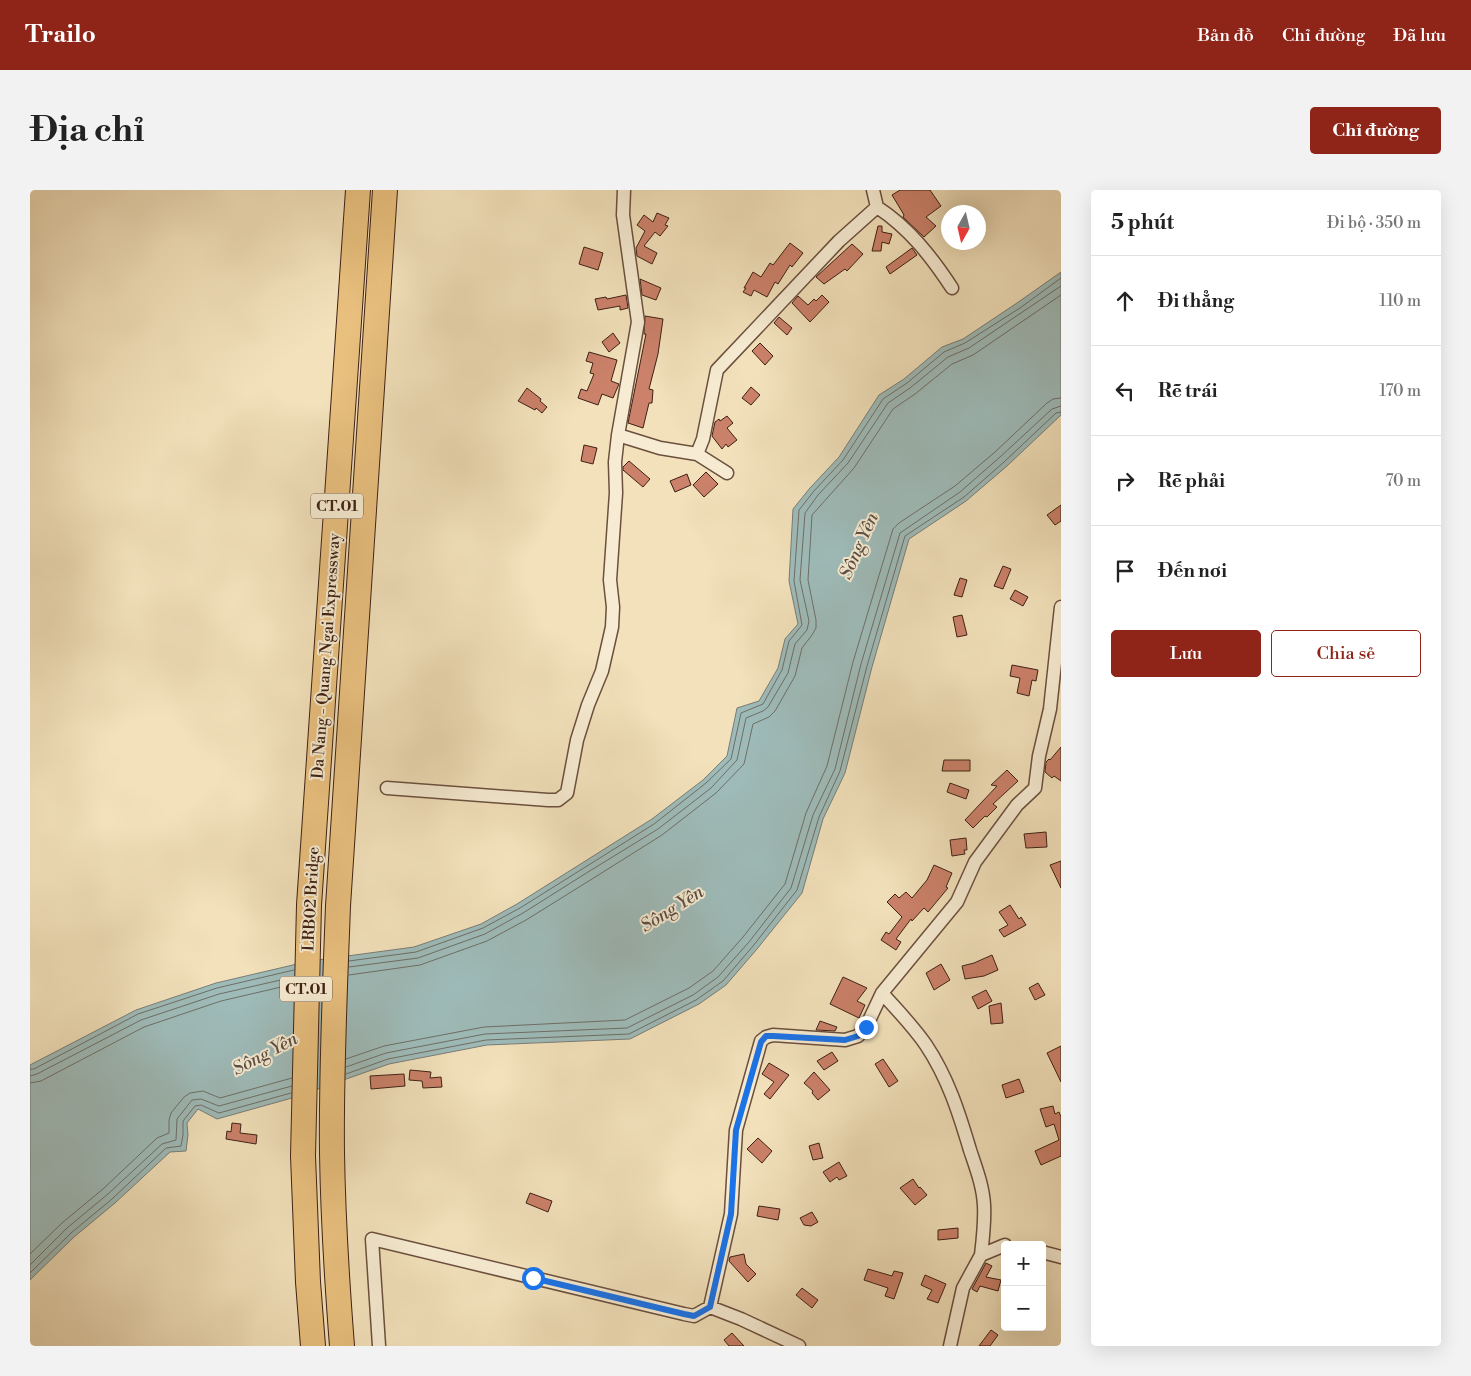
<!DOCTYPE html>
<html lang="vi">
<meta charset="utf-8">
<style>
body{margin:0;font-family:"Libre Bodoni",serif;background:#f2f2f2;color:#222}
.controls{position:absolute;right:15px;bottom:15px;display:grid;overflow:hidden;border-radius:5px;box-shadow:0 5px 20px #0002}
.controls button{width:45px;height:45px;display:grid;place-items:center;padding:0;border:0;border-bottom:1px solid #e0e0e0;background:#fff;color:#222;font:25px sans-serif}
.compass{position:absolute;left:911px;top:15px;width:45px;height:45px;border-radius:50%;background:#fff;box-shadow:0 5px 20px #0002;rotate:188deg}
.stop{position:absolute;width:15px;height:15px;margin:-11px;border:4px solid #1a73e8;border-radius:50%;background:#fff}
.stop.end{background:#1a73e8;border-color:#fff;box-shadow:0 1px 5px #0008}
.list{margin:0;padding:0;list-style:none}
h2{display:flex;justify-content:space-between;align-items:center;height:65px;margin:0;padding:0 20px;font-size:21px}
h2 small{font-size:16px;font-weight:400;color:#767676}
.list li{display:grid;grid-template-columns:32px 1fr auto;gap:15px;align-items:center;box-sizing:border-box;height:90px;padding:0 20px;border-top:1px solid #e0e0e0}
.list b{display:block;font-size:19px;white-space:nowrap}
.list em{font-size:16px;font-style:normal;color:#767676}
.actions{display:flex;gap:10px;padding:15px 20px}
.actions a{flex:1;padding:11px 0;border:1px solid #8f2418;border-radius:5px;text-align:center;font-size:18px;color:#8f2418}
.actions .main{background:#8f2418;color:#fff}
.icon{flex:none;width:28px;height:28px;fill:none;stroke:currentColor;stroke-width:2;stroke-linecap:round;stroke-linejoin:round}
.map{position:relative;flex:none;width:1031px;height:1156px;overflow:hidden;border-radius:5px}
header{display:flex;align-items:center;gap:30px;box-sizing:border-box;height:70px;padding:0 25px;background:#8f2418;color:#fff}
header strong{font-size:24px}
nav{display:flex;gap:28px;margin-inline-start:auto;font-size:18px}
.intro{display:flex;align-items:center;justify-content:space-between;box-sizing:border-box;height:120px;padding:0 30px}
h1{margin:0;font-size:35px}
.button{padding:12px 22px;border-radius:5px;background:#8f2418;color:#fff;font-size:18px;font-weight:700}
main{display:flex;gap:30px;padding:0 30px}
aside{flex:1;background:#fff;border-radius:5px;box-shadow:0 5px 20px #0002}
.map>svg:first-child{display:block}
.water{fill:#9ebbb9;stroke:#787d77}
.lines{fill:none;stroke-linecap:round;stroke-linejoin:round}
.shore{stroke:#6e6e66;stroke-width:1}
.building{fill:#cb816a;stroke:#3e2014}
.minor-casing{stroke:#6b503e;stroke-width:15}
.motorway-casing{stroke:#3e2014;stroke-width:26}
.minor{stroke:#f7ecd3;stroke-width:12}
.motorway{stroke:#e9c07e;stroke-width:24}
.route{stroke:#1a73e8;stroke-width:6}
.labels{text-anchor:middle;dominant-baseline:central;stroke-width:4;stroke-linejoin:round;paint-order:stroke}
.shield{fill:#f7ecd3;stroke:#765d4d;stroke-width:1}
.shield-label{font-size:15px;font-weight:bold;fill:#3e2014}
.street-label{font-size:16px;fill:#3e2014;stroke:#f7ecd3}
.water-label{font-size:18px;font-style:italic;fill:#5b4e46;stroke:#f7ecd3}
</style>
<header>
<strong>Trailo</strong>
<nav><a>Bản đồ</a><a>Chỉ đường</a><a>Đã lưu</a></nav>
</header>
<div class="intro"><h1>Địa chỉ</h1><a class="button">Chỉ đường</a></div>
<main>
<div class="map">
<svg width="1031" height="1156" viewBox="0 0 1031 1156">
<rect width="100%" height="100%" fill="#f2e1bb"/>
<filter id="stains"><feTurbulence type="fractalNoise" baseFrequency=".004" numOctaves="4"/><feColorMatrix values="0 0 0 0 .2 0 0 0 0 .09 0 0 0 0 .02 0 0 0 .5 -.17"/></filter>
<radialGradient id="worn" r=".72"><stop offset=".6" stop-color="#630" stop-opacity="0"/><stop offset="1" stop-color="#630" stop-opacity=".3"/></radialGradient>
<path class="water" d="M 1031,82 L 1031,225 L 977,276 L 936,311 L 879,349 L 842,477 L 815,583 L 793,629 L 772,703 L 727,759 L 696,795 L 669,814 L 600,849 L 457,855 L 359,874 L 262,908 L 187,929 L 168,919 L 157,933 L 158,945 L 156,961 L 140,962 L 85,1013 L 44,1047 L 0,1090 L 0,875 L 106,820 L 186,793 L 280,771 L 384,757 L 451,734 L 487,714 L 622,629 L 673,590 L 697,566 L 707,518 L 729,511 L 748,478 L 755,449 L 768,434 L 759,391 L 763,319 L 780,298 L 809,267 L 849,205 L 874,189 L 912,157 L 933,149 L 987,113 Z"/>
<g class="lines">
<path class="shore" d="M 319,771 L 386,762 L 453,738 L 490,718 L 624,634 L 676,593 L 701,569 L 711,523 L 733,514 L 752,480 L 759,451 L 772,435 L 764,391 L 769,320 L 784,301 L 813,270 L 853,209 L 877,193 L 914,162 L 935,153 L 990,118 L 1031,88
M 319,777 L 388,768 L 455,744 L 493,723 L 558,682 L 628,639 L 681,598 L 707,570 L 716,528 L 733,521 L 738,517 L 758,483 L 765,454 L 777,440 L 779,431 L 770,390 L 775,323 L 788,305 L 818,273 L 858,213 L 880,198 L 918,167 L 939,158 L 1031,96
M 319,785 L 390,775 L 457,751 L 496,730 L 562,689 L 632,645 L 686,603 L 714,574 L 723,534 L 739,527 L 745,521 L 765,486 L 772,458 L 782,445 L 786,438 L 786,430 L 778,390 L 782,325 L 824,278 L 863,219 L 885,204 L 922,174 L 943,165 L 1031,105
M 316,869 L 354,856 L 454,837 L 595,830 L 659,798 L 683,781 L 713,747 L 755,694 L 776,623 L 797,576 L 823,472 L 863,339 L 869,333 L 925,296 L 965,262 L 1017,213 L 1023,209 L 1031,208
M 316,877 L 356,863 L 455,844 L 597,838 L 663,805 L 688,787 L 719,752 L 761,698 L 783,625 L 805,579 L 831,474 L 870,343 L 930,302 L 970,267 L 1022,219 L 1031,216
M 0,879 L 4,879 L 108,824 L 187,798 L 264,780
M 316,884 L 358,869 L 456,850 L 599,844 L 666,810 L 693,791 L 723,756 L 767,700 L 789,627 L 810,581 L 837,476 L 875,346 L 934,307 L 974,272 L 1026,223 L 1031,222
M 0,886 L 7,884 L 111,830 L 189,804 L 264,787
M 0,893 L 11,891 L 114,837 L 191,811 L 264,794
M 0,1064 L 32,1033 L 73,999 L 127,948 L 139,943 L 139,930 L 141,923 L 154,907 L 160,903 L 173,901 L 190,908 L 262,888
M 0,1075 L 37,1038 L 78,1004 L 132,954 L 146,950 L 147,929 L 162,910 L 171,909 L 189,916 L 262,896
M 0,1083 L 41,1043 L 82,1009 L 136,958 L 151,956 L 153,945 L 153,931 L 165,916 L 171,915 L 189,923 L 261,903"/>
</g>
<path class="building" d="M 870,0 L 900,0 L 911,16 L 896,27 L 906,36 L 894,47 L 873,27 L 874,25 L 862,5 Z
M 627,23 L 639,28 L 635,35 L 638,36 L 630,46 L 625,42 L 614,56 L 627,63 L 622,74 L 607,66 L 606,58 L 615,41 L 607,35 L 614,25 L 623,32 Z
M 848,36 L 852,36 L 852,42 L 862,44 L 859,54 L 852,52 L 851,61 L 842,61 Z
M 760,53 L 773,63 L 762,77 L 760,75 L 748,94 L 745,92 L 737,107 L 724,100 L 721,106 L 713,102 L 716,98 L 714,98 L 723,82 L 731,87 L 740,73 L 743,75 Z
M 822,54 L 833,64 L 817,81 L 815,79 L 794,94 L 786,87 Z
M 554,57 L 573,63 L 568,80 L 549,74 Z
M 882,58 L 887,65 L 860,84 L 856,77 Z
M 610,89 L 631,98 L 626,110 L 612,105 Z
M 596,105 L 598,118 L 590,120 L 590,116 L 568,120 L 565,109 L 576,107 L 577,109 Z
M 792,105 L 799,112 L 780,132 L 762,113 L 768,106 L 778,115 L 784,109 L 786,111 Z
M 615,126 L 633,129 L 628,164 L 619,199 L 623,200 L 622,213 L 619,213 L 613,238 L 598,233 L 616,144 L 614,144 Z
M 749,127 L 762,138 L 757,145 L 744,133 Z
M 583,143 L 590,153 L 579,162 L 572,152 Z
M 730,153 L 743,166 L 735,175 L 722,161 Z
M 559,162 L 587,170 L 581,191 L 589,194 L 583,208 L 572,204 L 568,215 L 548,208 L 551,199 L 557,201 L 564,184 L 560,183 L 563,173 L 556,171 Z
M 721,197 L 730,205 L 721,215 L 712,208 Z
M 497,198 L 511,209 L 510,211 L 517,217 L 512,223 L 506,218 L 505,220 L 488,211 Z
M 697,226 L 703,233 L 697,238 L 707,250 L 698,257 L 696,254 L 692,259 L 682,246 L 685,232 L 689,229 L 690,231 Z
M 554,255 L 567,258 L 563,274 L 551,271 Z
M 599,271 L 620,289 L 613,297 L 593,280 L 593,277 Z
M 676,282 L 688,294 L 674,307 L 663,295 Z
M 657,284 L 661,295 L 645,302 L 640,291 Z
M 1031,315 L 1031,331 L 1025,335 L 1017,325 Z
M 973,376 L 981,379 L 973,399 L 964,396 Z
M 930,388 L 937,390 L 932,407 L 924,405 Z
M 985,400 L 998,407 L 993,416 L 980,409 Z
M 932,425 L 937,445 L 927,447 L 923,427 Z
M 982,475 L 1008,480 L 1006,491 L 1002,490 L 999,506 L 987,503 L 990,488 L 980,486 Z
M 1031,557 L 1031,591 L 1024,586 L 1022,588 L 1015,582 L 1016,572 L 1019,569 L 1020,570 Z
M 914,570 L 940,570 L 940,581 L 912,581 Z
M 977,580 L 988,591 L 963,614 L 967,617 L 957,627 L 955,626 L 943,638 L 935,630 L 967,596 L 961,595 Z
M 920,593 L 939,600 L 936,609 L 917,602 Z
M 1016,642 L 1017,657 L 996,658 L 994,644 Z
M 936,648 L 937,660 L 934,660 L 935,664 L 922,666 L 920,650 Z
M 1031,671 L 1031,698 L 1020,675 Z
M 904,675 L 922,683 L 916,697 L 918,698 L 898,722 L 894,718 L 882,731 L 881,729 L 866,749 L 871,752 L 866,760 L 851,750 L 856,742 L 859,744 L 872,727 L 857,712 L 865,704 L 869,708 L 876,702 L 882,708 L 897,690 Z
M 980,715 L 989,729 L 991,727 L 996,735 L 974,747 L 969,740 L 978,735 L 969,722 Z
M 962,765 L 968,780 L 954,786 L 935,789 L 932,776 L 944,773 Z
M 911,774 L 920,790 L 904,800 L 896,783 Z
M 813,787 L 837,798 L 827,811 L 835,815 L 829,828 L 800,814 Z
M 1008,793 L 1015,805 L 1005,810 L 999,798 Z
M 956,800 L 962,811 L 948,819 L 942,807 Z
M 971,813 L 973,833 L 961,834 L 959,816 Z
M 790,831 L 807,837 L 805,841 L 786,840 Z
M 1031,856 L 1031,892 L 1017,863 Z
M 802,862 L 808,871 L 794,880 L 787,871 Z
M 853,869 L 868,891 L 859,897 L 845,874 Z
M 739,873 L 759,885 L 740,909 L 734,904 L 744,892 L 732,884 Z
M 380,880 L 401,882 L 400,888 L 411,887 L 412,897 L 393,898 L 392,891 L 379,890 Z
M 784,882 L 800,900 L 788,910 L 782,903 L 783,901 L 774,893 Z
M 374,884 L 375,896 L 341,899 L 340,886 Z
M 989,889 L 994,902 L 976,908 L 972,895 Z
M 1023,916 L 1025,924 L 1029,922 L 1031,927 L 1031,966 L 1011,975 L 1005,961 L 1029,950 L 1024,934 L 1016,937 L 1010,919 Z
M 202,933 L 211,934 L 210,943 L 227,945 L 226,954 L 196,949 L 197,941 L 201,942 Z
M 728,948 L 742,961 L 732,973 L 717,959 Z
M 789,953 L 793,968 L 783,970 L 779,956 Z
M 809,972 L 817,986 L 809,990 L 807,987 L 800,992 L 793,982 Z
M 883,989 L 889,998 L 890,997 L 897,1005 L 885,1015 L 870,998 Z
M 500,1003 L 522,1011 L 518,1022 L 496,1013 Z
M 729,1016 L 750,1019 L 748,1030 L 727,1026 Z
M 782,1022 L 788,1032 L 781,1036 L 774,1035 L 770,1028 Z
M 928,1038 L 928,1048 L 908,1050 L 908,1040 Z
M 714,1064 L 716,1074 L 726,1084 L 718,1092 L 699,1071 L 700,1067 Z
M 956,1073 L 962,1076 L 956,1087 L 971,1090 L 968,1101 L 950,1096 L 947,1102 L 942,1099 Z
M 838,1079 L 862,1086 L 864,1081 L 873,1083 L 864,1109 L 855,1106 L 858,1098 L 834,1090 Z
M 895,1085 L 916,1094 L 908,1113 L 897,1109 L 902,1100 L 891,1095 Z
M 772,1098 L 788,1110 L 782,1118 L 766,1105 Z
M 961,1140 L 968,1145 L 960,1156 L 949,1156 Z
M 702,1143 L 714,1156 L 699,1156 L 694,1150 Z"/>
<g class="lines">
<defs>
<path id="minor" d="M 843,0 L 847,17
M 588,245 L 630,258 L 667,264 L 697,283
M 667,264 L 673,249 L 687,180 L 809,51 L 847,17 C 879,38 901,66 922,98
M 357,598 L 518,610 L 528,610 L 537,603 L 547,550 L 558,515 L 572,481 L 582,437 L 583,417 L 580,390 L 586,303 L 585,272 L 588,245 L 608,132 L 593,25 L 594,0
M 852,803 C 867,820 883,836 896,855 C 918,888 929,923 940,960 C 946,978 953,996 954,1015 C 955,1032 953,1048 951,1065
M 1012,1062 L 1031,1067
M 680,1117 L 711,1129 L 769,1156
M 349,1156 L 342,1049 L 654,1124 L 664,1126 L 680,1117 L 701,1024 L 706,940 L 731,851 L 736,847 L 743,845 L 815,850 L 828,846 L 836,837 L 852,803 L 927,712 L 945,672 L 987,615 L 1005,598 L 1009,566 L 1020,519 L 1031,417
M 920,1156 L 933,1098 L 951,1065 L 975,1055"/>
<path id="motorway" d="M 283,1156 L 278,1092 L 273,966 L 279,715 L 328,0
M 312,1156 C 307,1092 303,1027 302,963 C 301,881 305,798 308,716 L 355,0"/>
</defs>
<use href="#minor" class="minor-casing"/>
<use href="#motorway" class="motorway-casing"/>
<use href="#minor" class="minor"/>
<use href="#motorway" class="motorway"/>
</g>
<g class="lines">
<path class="route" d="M 503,1088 L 654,1124 L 664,1126 L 680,1117 L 701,1024 L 706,940 L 731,852 L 736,846 L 743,846 L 815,850 L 828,846 L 836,837"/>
</g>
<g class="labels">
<g class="shield">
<rect x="281" y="303.5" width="52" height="25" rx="4"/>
<rect x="250" y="786.5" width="52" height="25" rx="4"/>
</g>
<g class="shield-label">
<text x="307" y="316">CT.01</text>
<text x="276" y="799">CT.01</text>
</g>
<g class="street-label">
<text transform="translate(296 466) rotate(-86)">Da Nang - Quang Ngai Expressway</text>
<text transform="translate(281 709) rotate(-87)">LRB02 Bridge</text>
</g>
<g class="water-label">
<text transform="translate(829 356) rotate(-66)">Sông Yên</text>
<text transform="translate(642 719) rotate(-32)">Sông Yên</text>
<text transform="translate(235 864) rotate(-28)">Sông Yên</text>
</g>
</g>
<rect width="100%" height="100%" filter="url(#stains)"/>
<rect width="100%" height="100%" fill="url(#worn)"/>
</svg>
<div class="controls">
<button>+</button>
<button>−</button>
</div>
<svg class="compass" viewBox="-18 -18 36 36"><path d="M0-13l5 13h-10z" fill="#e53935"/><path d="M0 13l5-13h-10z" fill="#767676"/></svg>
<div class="stop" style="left:503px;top:1088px"></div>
<div class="stop end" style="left:836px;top:837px"></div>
</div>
<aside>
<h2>5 phút<small>Đi bộ · 350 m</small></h2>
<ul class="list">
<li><svg class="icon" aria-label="ahead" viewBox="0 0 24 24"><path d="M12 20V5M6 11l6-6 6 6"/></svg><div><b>Đi thẳng</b></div><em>110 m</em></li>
<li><svg class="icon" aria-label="left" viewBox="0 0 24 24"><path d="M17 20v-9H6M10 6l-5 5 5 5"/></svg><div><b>Rẽ trái</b></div><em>170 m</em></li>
<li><svg class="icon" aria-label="right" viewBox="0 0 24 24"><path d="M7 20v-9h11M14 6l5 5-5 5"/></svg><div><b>Rẽ phải</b></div><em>70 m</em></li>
<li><svg class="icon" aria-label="arrive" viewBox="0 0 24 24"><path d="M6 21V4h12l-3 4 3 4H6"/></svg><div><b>Đến nơi</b></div></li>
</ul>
<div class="actions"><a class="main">Lưu</a><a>Chia sẻ</a></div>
</aside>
</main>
